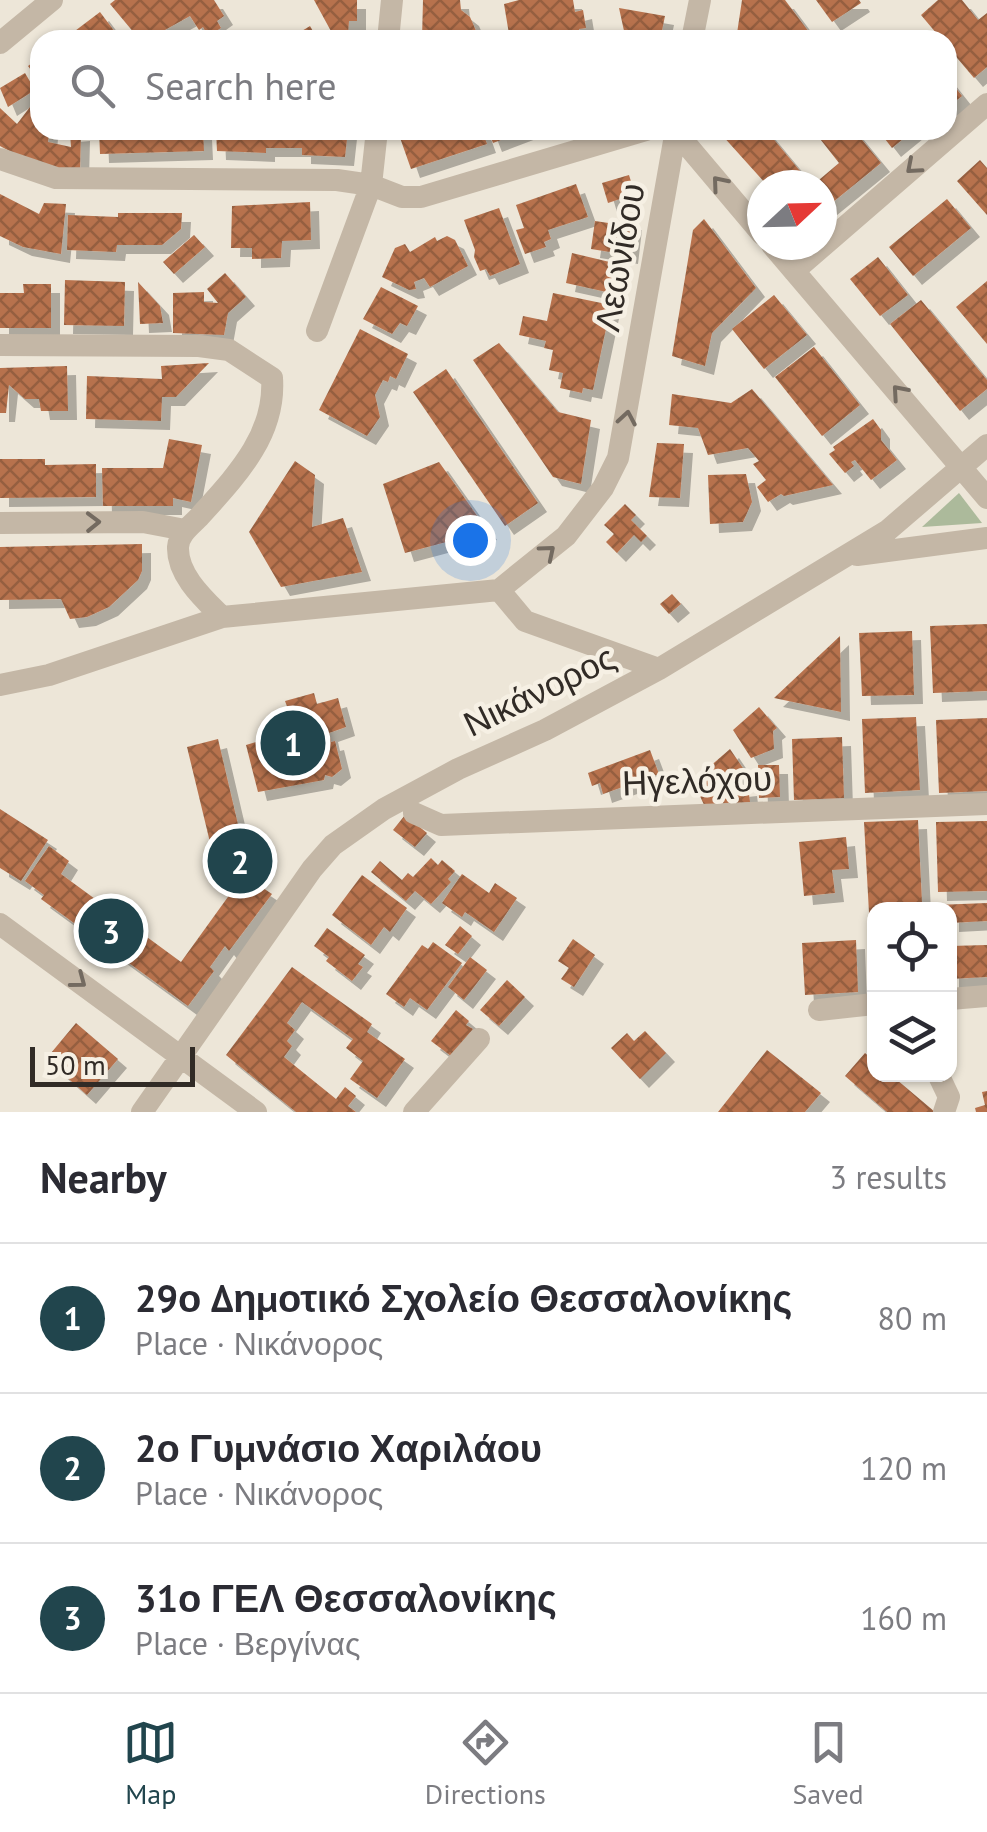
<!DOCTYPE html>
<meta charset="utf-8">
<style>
body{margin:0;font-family:"PT Sans",sans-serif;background:#f2f2f3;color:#2b2b33}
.controls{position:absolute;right:30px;bottom:30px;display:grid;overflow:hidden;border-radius:20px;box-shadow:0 2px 8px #0004}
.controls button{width:90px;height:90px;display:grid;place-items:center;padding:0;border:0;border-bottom:2px solid #e1e1e2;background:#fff;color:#2b2b33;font:50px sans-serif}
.compass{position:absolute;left:747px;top:170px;width:90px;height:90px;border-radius:50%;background:#fff;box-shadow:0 2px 8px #0004;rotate:68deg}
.scale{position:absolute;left:30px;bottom:25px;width:165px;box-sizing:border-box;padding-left:10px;border:5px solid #312b26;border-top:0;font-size:28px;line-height:35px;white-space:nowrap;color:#312b26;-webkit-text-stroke:8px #f6f0e4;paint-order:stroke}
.you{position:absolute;left:470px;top:540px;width:35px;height:35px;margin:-25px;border:8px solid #fff;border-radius:50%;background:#1a73e8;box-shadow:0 0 0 15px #1a73e833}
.badge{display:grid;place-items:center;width:65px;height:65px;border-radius:50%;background:#21454d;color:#fff;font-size:32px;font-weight:700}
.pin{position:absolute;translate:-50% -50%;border:5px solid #fff;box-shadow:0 2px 10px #0006}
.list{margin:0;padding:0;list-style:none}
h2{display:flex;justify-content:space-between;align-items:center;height:130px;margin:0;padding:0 40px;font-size:42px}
h2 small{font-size:32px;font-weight:400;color:#7c7c81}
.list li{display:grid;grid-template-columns:65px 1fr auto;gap:30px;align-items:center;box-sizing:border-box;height:150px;padding:0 40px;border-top:2px solid #e1e1e2}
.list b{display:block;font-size:38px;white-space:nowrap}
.list p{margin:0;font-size:32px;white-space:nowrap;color:#7c7c81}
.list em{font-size:32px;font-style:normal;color:#7c7c81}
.icon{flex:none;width:55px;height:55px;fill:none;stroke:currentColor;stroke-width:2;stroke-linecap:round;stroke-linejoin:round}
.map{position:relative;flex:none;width:987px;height:1112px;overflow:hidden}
.search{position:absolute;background:#fff;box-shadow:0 2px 8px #0004;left:30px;right:30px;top:30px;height:110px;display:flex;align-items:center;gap:25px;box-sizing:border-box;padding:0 35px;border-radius:30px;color:#7c7c81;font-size:38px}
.sheet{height:580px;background:#fff}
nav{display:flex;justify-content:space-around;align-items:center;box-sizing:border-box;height:140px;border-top:2px solid #e1e1e2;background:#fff;font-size:28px;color:#7c7c81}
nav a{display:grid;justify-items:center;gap:5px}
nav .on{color:#21454d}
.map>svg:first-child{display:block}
.grass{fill:#acba9b}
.building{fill:url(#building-cross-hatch);filter:url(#shadow)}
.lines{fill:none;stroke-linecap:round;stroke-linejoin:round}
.minor{stroke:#c4b7a6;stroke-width:22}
.oneway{stroke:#736a60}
.labels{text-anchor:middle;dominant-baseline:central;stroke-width:9;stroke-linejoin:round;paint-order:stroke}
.street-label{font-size:35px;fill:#312b26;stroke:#f6f0e4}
</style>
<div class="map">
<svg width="987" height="1112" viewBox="0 0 987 1112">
<defs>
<pattern id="building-cross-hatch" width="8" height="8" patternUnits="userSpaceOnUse" patternTransform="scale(2.5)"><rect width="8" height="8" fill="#b7724d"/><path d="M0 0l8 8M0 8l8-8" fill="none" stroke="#955e40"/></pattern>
<filter id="shadow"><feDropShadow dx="9" dy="9" stdDeviation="0" flood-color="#0004"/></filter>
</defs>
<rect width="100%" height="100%" fill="#ede6d8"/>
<path class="grass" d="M 959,493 L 982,523 L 922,527 Z"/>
<path class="building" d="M 115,0 L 214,0 L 224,16 L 217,21 L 221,28 L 208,36 L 203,27 L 199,30 L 190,16 L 147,40 L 140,40 L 110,4 Z
M 314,0 L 357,0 L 357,21 L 349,21 L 348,34 L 332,33 Z
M 423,0 L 460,0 L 461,10 L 470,17 L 480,40 L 422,39 Z
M 519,0 L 573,0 L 575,12 L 583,10 L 586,28 L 579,29 L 580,39 L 576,40 L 510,40 L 504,4 Z
M 742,0 L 785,0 L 815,40 L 783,40 L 781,34 L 769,33 L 768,40 L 736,40 Z
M 816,0 L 859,0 L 861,3 L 832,22 Z
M 938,0 L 962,0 L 978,20 L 987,13 L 987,67 L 974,78 L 947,46 L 947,40 L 942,40 L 921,15 Z
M 619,8 L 665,16 L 660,40 L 626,40 Z
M 100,12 L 121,40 L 63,40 Z
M 310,26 L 314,33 L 318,31 L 323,40 L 287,40 Z
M 40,57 L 40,82 L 28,66 Z
M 25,73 L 35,90 L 8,107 L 0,88 Z
M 947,77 L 962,96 L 947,108 Z
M 33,103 L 40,109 L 40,130 L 49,130 L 48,142 L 71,147 L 70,133 L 81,132 L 80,169 L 41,168 L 0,146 L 0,108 L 17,124 Z
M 99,130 L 203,130 L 204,151 L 100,154 Z
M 216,130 L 348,130 L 345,157 L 302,155 L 302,148 L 266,148 L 266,153 L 217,151 Z
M 403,130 L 482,130 L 487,144 L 411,169 L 398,132 Z
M 488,130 L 527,130 L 493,143 Z
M 722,130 L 766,130 L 805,177 L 794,185 L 767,185 L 721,134 Z
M 813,130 L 854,130 L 881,163 L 822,211 L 822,185 L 813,185 L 839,163 Z
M 878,130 L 914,130 L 892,148 Z
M 980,160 L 987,168 L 987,215 L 957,181 Z
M 629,175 L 635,194 L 608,203 L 602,183 Z
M 576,184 L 588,217 L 548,230 L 551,239 L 544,242 L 546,247 L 525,254 L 516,230 L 524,228 L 516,205 Z
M 0,194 L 39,214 L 44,203 L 66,204 L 61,254 L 23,247 L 0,236 Z
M 947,199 L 971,228 L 913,276 L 889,247 Z
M 310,202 L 311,240 L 282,241 L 281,258 L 252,259 L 252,248 L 231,248 L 232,206 Z
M 499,208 L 520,264 L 490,276 L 486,269 L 480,271 L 474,257 L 475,250 L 464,220 Z
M 118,213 L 182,213 L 181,229 L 162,245 L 117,245 L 116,252 L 67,250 L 68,215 L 118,217 Z
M 704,219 L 756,288 L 712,333 L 705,366 L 672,356 L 693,230 Z
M 622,220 L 633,221 L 629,255 L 591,249 L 595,221 L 622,225 Z
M 194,235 L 205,247 L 174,274 L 163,262 Z
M 447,236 L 455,240 L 468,266 L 430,287 L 424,278 L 414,282 L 416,289 L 409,290 L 382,277 L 395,248 L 405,244 L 410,252 L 435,237 L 437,241 Z
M 572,253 L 618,264 L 611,293 L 566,283 Z
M 878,257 L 908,295 L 880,316 L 850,279 Z
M 225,273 L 246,297 L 228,313 L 224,335 L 173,333 L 173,293 L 204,292 L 204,302 L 218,303 L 207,289 Z
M 65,280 L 125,282 L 124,326 L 64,325 Z
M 987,281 L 987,344 L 956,307 Z
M 138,282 L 160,306 L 163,323 L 140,324 Z
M 23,284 L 51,284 L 51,328 L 0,328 L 0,293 L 24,293 Z
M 381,287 L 418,306 L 407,326 L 400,323 L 392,334 L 363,319 Z
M 553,293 L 611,305 L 593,390 L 583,388 L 582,393 L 560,388 L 563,373 L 549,370 L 553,350 L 544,348 L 546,341 L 519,335 L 523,316 L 547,321 Z
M 774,295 L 807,335 L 764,369 L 732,329 Z
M 921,300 L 987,380 L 987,389 L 960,411 L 890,324 Z
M 360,329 L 408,354 L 396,379 L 390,376 L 388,382 L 383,380 L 375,395 L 380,417 L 367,436 L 319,410 Z
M 499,343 L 558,412 L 591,420 L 581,484 L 553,477 L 473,360 Z
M 814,347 L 860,405 L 822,436 L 775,377 Z
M 209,363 L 176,397 L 162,397 L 161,421 L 86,419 L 87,376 L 162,379 L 161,366 Z
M 67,366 L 68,411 L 41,411 L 39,399 L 25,399 L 9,385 L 6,413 L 0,413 L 0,368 Z
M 446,369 L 538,503 L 505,526 L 413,392 Z
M 752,389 L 833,485 L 784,496 L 781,494 L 768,502 L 757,487 L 766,480 L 753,464 L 759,461 L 748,448 L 708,455 L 698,428 L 669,425 L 672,394 L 731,403 Z
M 873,419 L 881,430 L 881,440 L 897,460 L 871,480 L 855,460 L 851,462 L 854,466 L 845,473 L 829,454 L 835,450 L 833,447 Z
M 169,439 L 202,445 L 191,502 L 173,498 L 173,506 L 103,506 L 102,468 L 163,468 Z
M 657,443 L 684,444 L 680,498 L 649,497 Z
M 0,459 L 45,459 L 45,465 L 96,464 L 96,497 L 0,498 Z
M 295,461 L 315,475 L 312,527 L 343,518 L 362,572 L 281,587 L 249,532 Z
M 439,462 L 488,531 L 405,553 L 383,484 Z
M 746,474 L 752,502 L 743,522 L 710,524 L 708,475 Z
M 625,504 L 636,515 L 631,520 L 647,536 L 641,542 L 634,535 L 617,553 L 606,542 L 614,534 L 604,525 Z
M 142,544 L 142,571 L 138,580 L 109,607 L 87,617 L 70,619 L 61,599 L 0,600 L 0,547 Z
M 672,594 L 681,604 L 669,614 L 660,604 Z
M 987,624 L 987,691 L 933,693 L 930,626 Z
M 912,631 L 914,695 L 862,696 L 859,633 Z
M 840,636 L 841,712 L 774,698 Z
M 314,693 L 317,704 L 338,698 L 346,727 L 329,733 L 331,742 L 335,741 L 342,769 L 332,777 L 325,775 L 324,780 L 258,792 L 246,745 L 273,737 L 269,724 L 291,717 L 285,701 Z
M 759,707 L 777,728 L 773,731 L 774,749 L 751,758 L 733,730 Z
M 916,717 L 920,790 L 865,793 L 862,719 Z
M 987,718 L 987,791 L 939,793 L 936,720 Z
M 842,737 L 844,798 L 794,800 L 792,739 Z
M 218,739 L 251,880 L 272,894 L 229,951 L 225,946 L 210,967 L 214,971 L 188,1006 L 41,899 L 44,895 L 25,881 L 49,846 L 69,861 L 61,874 L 181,962 L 238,883 L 233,858 L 215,863 L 187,747 Z
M 730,749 L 747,774 L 736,779 L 739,788 L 748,787 L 750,802 L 705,807 L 693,781 Z
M 650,750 L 659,774 L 603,794 L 600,783 L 592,786 L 588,773 Z
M 758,765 L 779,765 L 780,797 L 759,798 Z
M 0,809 L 48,840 L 21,881 L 0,868 Z
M 405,815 L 427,833 L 415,847 L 393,830 Z
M 918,820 L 922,903 L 896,905 L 897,909 L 874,909 L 874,931 L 870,931 L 864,822 Z
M 987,821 L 987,891 L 938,892 L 936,822 Z
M 846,837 L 849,869 L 832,870 L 835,893 L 804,896 L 799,842 Z
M 431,858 L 438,865 L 442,860 L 455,871 L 448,879 L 451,882 L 431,904 L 415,891 L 406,901 L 371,872 L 380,861 L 402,880 L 408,873 L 413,877 Z
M 462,874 L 489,893 L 495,883 L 517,898 L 494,932 L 465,912 L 462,917 L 442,903 Z
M 362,875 L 407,908 L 390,932 L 384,927 L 371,945 L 332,915 Z
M 987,903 L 987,921 L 950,923 L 950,909 L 936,909 L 936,905 Z
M 460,926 L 472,936 L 458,954 L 445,945 Z
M 327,928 L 365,955 L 358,964 L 363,967 L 352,981 L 326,961 L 329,957 L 314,946 Z
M 573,939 L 595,955 L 574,987 L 561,979 L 569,968 L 558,961 Z
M 856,940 L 858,992 L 805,995 L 802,943 Z
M 433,942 L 462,963 L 427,1010 L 410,998 L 404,1007 L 386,994 L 422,945 L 428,949 Z
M 987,945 L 987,977 L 950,979 L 950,946 Z
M 470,957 L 487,970 L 464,1000 L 448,987 Z
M 292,967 L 372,1024 L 367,1032 L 405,1059 L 377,1098 L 350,1079 L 363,1061 L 346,1048 L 353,1039 L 302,1002 L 287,1023 L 295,1030 L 287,1041 L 292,1046 L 284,1057 L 336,1099 L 345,1087 L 356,1096 L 348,1106 L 356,1112 L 296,1112 L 226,1055 Z
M 507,980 L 525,997 L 499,1026 L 480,1010 Z
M 456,1010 L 469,1021 L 466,1025 L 473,1029 L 451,1056 L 431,1041 Z
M 76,1023 L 118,1059 L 87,1095 L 46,1059 Z
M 645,1031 L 666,1053 L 640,1079 L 611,1048 L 627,1033 L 634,1041 Z
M 767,1050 L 821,1093 L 805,1112 L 718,1112 Z
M 865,1053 L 874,1061 L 874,1074 L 890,1074 L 935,1112 L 887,1112 L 845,1076 Z
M 987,1091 L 987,1112 L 976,1112 L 975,1108 L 985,1105 L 982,1092 Z"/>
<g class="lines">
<path class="minor" d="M 388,40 L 392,0
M 692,40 L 700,0
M 0,43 L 52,0
M 377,130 L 371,185 L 402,197 L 421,197 L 646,130
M 676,132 L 762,234
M 0,159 L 56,178 L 337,180 L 371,185 L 317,331
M 772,245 L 987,498
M 794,271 L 987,104
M 0,345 L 199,346 L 229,350 L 272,378 C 276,435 236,476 200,516 C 192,525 179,533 178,547 C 177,575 204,599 222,617
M 0,523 L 143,522 L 185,530
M 857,555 L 987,538
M 499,590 L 525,621 L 659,669
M 0,685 L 49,675 L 222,617 L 499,590 L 566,536 L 603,488 L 618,458 L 676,130
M 414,813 L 441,825 L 987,804
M 0,924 L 256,1112
M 950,999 L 987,996
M 819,1010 L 874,1004
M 938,1074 L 949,1097 L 944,1112
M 142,1112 L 312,869 L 333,845 L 384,809 L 458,769 L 545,730 L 659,669 L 887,531 L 987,445
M 414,1112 L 479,1039"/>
</g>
<defs><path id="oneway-chevron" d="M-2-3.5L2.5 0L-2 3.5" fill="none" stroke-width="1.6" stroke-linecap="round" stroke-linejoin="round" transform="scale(2.5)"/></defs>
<g class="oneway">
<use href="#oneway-chevron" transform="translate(913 167) rotate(139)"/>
<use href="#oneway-chevron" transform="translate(719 183) rotate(-130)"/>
<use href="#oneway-chevron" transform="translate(899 392) rotate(-131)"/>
<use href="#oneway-chevron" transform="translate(627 418) rotate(-80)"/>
<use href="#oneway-chevron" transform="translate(93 522) rotate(-1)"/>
<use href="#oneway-chevron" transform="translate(548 552) rotate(-40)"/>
<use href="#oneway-chevron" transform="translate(79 981) rotate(37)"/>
</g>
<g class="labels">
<g class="street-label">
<text transform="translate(619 257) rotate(-80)">Λεωνίδου</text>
<text transform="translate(539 690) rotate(-26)">Νικάνορος</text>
<text transform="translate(697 780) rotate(-2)">Ηγελόχου</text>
</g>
</g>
</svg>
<div class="controls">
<button><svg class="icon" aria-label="locate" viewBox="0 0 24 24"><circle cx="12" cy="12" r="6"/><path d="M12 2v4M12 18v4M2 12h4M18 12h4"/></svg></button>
<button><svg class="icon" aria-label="layers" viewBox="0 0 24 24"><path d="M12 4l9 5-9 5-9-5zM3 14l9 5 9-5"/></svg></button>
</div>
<svg class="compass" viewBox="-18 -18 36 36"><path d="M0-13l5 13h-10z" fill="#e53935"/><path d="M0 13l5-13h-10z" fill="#7c7c81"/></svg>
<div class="scale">50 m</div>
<div class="you"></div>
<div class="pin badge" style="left:293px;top:743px">1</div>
<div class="pin badge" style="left:240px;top:861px">2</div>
<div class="pin badge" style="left:111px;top:931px">3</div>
<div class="search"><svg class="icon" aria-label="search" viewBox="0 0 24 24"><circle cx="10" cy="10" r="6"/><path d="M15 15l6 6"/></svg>Search here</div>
</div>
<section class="sheet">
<h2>Nearby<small>3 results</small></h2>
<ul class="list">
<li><span class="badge">1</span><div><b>29ο Δημοτικό Σχολείο Θεσσαλονίκης</b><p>Place · Νικάνορος</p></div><em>80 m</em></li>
<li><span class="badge">2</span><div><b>2ο Γυμνάσιο Χαριλάου</b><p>Place · Νικάνορος</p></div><em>120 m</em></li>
<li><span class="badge">3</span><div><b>31ο ΓΕΛ Θεσσαλονίκης</b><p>Place · Βεργίνας</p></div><em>160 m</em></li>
</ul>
</section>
<nav>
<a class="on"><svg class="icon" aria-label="map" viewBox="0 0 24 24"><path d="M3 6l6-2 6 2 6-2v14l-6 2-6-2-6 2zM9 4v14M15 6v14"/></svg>Map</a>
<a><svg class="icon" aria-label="directions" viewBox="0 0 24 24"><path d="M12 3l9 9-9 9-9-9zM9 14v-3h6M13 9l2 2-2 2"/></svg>Directions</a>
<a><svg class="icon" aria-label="saved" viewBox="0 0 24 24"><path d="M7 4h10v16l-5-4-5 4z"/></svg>Saved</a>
</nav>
